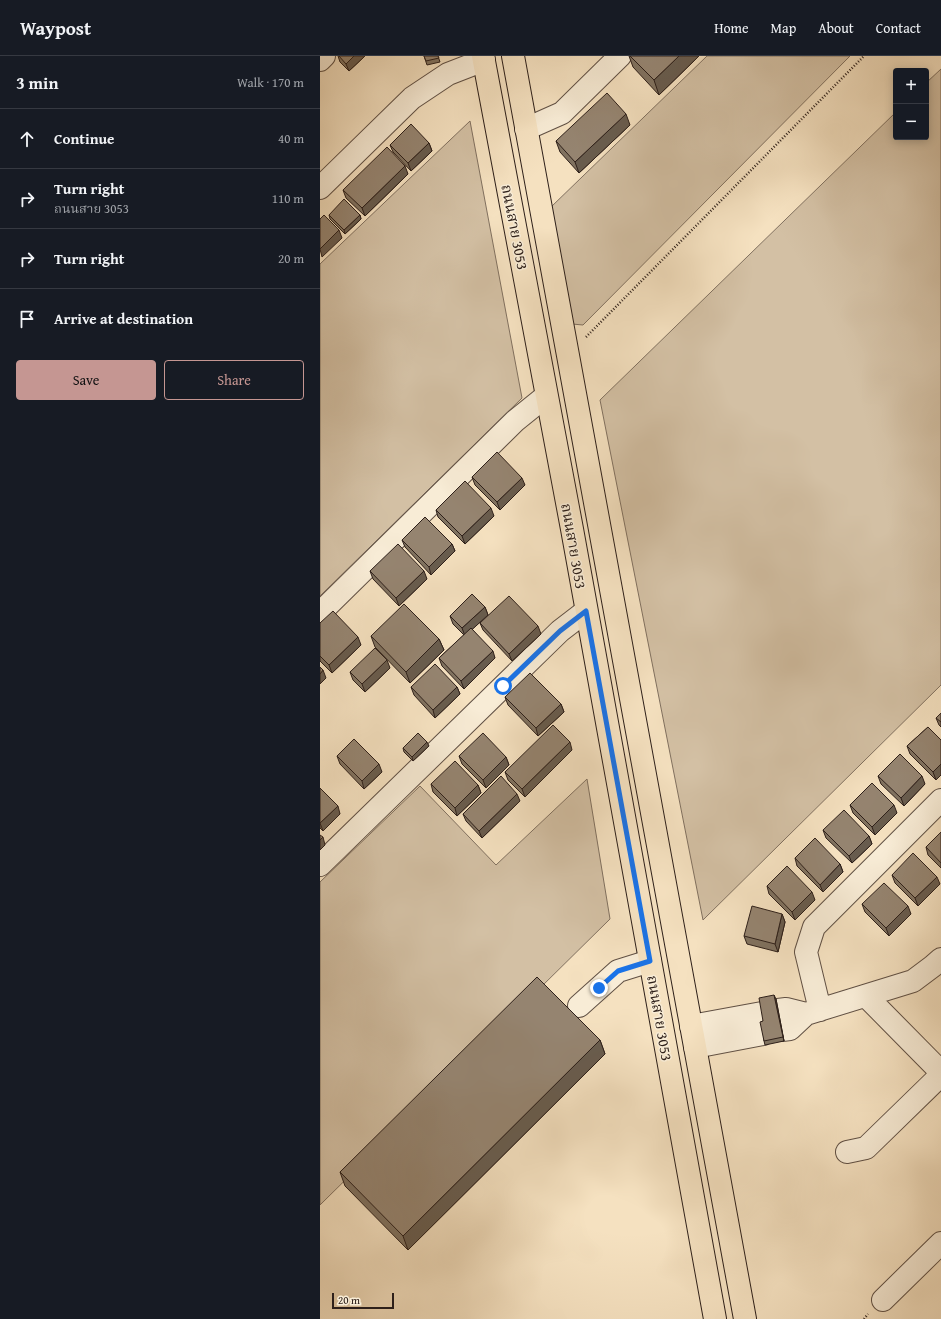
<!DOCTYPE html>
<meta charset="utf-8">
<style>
body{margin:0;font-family:"Gentium Book Plus","Noto Serif Thai",serif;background:#242831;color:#f1f3f6}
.controls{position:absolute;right:12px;top:12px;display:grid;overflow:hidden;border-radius:4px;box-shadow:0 2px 10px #0003}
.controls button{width:36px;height:36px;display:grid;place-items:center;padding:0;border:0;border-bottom:1px solid #363941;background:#171b24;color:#f1f3f6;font:20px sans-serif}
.scale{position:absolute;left:12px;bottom:10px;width:62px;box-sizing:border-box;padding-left:4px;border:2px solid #2e201a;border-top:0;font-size:11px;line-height:14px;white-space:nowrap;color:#2e201a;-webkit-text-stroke:3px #f8ecd6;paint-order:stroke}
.stop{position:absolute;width:12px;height:12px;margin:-9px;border:3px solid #1a73e8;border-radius:50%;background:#fff}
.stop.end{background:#1a73e8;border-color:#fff;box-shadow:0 1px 4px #0008}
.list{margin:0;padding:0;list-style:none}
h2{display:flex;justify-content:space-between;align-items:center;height:52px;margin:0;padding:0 16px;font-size:17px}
h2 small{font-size:13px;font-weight:400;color:#9ea1a6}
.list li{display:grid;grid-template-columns:26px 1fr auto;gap:12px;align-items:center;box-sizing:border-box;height:60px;padding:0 16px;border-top:1px solid #363941}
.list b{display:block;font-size:15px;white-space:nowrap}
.list p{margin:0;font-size:13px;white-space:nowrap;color:#9ea1a6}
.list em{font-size:13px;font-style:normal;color:#9ea1a6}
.actions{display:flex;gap:8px;padding:12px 16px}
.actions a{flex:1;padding:9px 0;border:1px solid #c59692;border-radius:4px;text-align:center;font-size:14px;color:#c59692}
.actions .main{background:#c59692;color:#111}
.icon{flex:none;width:22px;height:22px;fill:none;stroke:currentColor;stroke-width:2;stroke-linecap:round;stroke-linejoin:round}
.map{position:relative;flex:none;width:621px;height:1263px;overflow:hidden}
header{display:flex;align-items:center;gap:24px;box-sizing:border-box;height:56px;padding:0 20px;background:#171b24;border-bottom:1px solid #363941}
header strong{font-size:19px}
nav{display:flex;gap:22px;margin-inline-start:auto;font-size:14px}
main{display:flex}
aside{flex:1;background:#171b24}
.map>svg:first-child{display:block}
.green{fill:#d3c0a4;stroke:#80705f}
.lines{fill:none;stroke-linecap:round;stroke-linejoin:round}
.minor-casing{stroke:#605044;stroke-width:24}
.major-casing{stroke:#2e201a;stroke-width:24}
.path{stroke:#2e201a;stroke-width:2.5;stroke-dasharray:1 2;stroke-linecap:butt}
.minor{stroke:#f8ecd6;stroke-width:22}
.major{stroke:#f5e1c0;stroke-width:22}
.wall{fill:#807260;stroke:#2e201a}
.shaded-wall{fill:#685c4e;stroke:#2e201a}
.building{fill:#958470;stroke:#2e201a}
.route{stroke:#1a73e8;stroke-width:5}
.labels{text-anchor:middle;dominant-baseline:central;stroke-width:3;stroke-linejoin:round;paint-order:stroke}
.street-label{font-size:15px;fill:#2e201a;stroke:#f8ecd6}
</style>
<header>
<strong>Waypost</strong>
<nav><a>Home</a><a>Map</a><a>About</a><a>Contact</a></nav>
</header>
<main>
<aside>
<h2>3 min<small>Walk · 170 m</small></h2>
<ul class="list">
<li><svg class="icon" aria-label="ahead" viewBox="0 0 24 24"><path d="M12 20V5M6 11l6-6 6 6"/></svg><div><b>Continue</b></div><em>40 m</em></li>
<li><svg class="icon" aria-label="right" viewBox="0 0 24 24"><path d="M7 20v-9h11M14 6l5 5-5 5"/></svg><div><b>Turn right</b><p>ถนนสาย 3053</p></div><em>110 m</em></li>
<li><svg class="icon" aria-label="right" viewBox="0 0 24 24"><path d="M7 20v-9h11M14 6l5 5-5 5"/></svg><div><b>Turn right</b></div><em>20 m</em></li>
<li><svg class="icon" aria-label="arrive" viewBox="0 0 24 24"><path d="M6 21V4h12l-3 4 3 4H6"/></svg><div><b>Arrive at destination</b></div></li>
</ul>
<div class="actions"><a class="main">Save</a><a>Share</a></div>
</aside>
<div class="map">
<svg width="621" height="1263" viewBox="0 0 621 1263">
<rect width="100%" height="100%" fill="#f5e1c0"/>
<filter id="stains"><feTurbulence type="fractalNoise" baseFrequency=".005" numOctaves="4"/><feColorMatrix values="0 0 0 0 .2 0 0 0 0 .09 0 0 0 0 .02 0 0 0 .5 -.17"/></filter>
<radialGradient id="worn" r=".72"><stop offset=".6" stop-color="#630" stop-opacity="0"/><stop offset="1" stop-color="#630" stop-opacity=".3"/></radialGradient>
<path class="green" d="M 387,0 L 530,0 L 263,269 L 252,268 L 231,151 Z
M 621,13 L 621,629 L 383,864 L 280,344 L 576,56 L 576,81 L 606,81 L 606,27 Z
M 150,65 L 202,342 L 0,540 L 0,208 Z
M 267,723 L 290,863 L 0,1149 L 0,826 L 100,730 L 176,809 Z"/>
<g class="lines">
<defs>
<path id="minor" d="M 0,4 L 4,0
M 206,73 L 242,57 L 300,0
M 0,132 L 92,42 L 128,18 L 164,4
M 0,557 L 195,365 L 226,340
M 0,809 L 240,575 L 266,555
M 546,940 L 621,1016
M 259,950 L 298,915 L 330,905
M 458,954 L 466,953 L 486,958
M 500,954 L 486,896 L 494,871 L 621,744
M 371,970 L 442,957
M 462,974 L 470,973 L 486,958 L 593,925 L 613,910 L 621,903
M 375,991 L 443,978
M 527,1096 L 546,1092 L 621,1019
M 563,1244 L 621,1187"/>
<path id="major" d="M 163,0 L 252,473 L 395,1263
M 193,0 L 425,1263"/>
</defs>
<use href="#minor" class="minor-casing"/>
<use href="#major" class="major-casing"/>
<path class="path" d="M 266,281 L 544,0
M 544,1263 L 548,1258"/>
<use href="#minor" class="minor"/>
<use href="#major" class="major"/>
</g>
<path class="wall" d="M 18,0 L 45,0 L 29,15 L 20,6 Z
M 104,0 L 118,0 L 120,6 L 107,9 Z
M 309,0 L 379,0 L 339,39 L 313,11 Z
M 310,69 L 259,117 L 240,96 L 236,85 Z
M 109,87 L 112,95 L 91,115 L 73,96 L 70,89 Z
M 88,118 L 45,160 L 26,142 L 23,134 Z
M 9,159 L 40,159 L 41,163 L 25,178 L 10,163 Z
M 152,421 L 205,429 L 180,454 L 155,429 Z
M 116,454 L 174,460 L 145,488 L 118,461 Z
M 82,484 L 132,488 L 135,495 L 111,519 L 85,491 Z
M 50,515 L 107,523 L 79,550 L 53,523 Z
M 165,551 L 168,559 L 152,573 L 175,602 L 144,633 L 122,610 L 119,602 L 144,579 L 133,568 L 130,560 Z
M 0,567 L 41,589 L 12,617 L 0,605 Z
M 160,567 L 221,578 L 192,605 L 163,574 Z
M 51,580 L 119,583 L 124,594 L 90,627 L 55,591 Z
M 70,612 L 45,636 L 33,624 L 30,616 Z
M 91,631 L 137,631 L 140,638 L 115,662 L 94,639 Z
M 185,641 L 241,648 L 244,656 L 218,680 L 188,649 Z
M 621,657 L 621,671 L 619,669 L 616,662 Z
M 608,671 L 616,724 L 590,698 L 587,690 Z
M 109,690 L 93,705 L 84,696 L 83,692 Z
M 252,694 L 205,741 L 188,724 L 185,716 Z
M 17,700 L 62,716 L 44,733 L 20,708 Z
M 139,700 L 186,701 L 189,709 L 166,732 L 142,708 Z
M 558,720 L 605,728 L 584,750 L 561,728 Z
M 111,728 L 158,729 L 161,737 L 137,760 L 113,736 Z
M 0,732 L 20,758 L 3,775 L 0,772 Z
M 200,745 L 162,782 L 146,765 L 143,758 Z
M 530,749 L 577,757 L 555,779 L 533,757 Z
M 503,774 L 549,780 L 552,788 L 532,807 L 506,782 Z
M 621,776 L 621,812 L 608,799 L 606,791 Z
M 475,802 L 520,808 L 523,816 L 503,836 L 477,810 Z
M 572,819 L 620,828 L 598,850 L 575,827 Z
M 447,830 L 495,844 L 475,864 L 449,838 Z
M 542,848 L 591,858 L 569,880 L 545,856 Z
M 462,858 L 465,866 L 458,896 L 427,888 L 424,880 Z
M 456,943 L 464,985 L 445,989 L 444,985 L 443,965 Z
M 280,984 L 285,998 L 88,1194 L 25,1130 L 20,1116 Z"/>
<path class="shaded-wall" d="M 34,0 L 45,0 L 29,15 L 26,8 Z
M 359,0 L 379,0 L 339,39 L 334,24 Z
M 306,58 L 310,69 L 259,117 L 255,106 Z
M 109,87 L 112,95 L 91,115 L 88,107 Z
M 85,110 L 88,118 L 45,160 L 42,152 Z
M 40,159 L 41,163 L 25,178 L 24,174 Z
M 19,174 L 22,182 L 2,201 L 0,193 Z
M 202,422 L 205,429 L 180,454 L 177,446 Z
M 171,452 L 174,460 L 145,488 L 142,480 Z
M 132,488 L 135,495 L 111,519 L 109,511 Z
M 104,515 L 107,523 L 79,550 L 76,542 Z
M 165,551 L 168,559 L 145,580 L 142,572 Z
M 218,570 L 221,578 L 192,605 L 189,598 Z
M 38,581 L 41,589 L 12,617 L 9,609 Z
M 119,583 L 124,594 L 90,627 L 86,616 Z
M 173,595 L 175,602 L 144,633 L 141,625 Z
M 67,604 L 70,612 L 45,636 L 42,628 Z
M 3,614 L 6,622 L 0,628 L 0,618 Z
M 137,631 L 140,638 L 115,662 L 113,654 Z
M 241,648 L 244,656 L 218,680 L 216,672 Z
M 107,686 L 109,690 L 93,705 L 92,701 Z
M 250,686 L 252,694 L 205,741 L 202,733 Z
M 186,701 L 189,709 L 166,732 L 163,724 Z
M 59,708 L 62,716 L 44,733 L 42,725 Z
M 621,708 L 621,719 L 616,724 L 613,716 Z
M 602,720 L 605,728 L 584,750 L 581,742 Z
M 158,729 L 161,737 L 137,760 L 135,752 Z
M 197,738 L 200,745 L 162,782 L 159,775 Z
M 574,749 L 577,757 L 555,779 L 552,771 Z
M 18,750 L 20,758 L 3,775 L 0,767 Z
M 549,780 L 552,788 L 532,807 L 529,800 Z
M 3,781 L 5,789 L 0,794 L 0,784 Z
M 520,808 L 523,816 L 503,836 L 500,829 Z
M 617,821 L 620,828 L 598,850 L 595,842 Z
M 492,836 L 495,844 L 475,864 L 472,856 Z
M 588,850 L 591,858 L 569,880 L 566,872 Z
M 462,858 L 465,866 L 458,896 L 455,888 Z
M 454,939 L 456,943 L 464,985 L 463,981 Z
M 280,984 L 285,998 L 88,1194 L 83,1180 Z"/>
<path class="building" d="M 19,0 L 34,0 L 26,8 Z
M 104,0 L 118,0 L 119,2 L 106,5 Z
M 310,0 L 359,0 L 334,24 Z
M 287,37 L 306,58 L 255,106 L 236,85 Z
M 91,68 L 109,87 L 88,107 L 70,89 Z
M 67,91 L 85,110 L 42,152 L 23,134 Z
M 24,143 L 40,159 L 24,174 L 9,159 Z
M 4,159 L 19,174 L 0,193 L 0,163 Z
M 177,396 L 202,422 L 177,446 L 152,421 Z
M 145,425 L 171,452 L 142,480 L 116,454 Z
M 105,461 L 132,488 L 109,511 L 82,484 Z
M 78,488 L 104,515 L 76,542 L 50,515 Z
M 152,538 L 165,551 L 142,572 L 130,560 Z
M 189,540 L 218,570 L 189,598 L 160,567 Z
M 84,548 L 119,583 L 86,616 L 51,580 Z
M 13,555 L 38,581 L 9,609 L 0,600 L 0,567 Z
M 151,572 L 173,595 L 141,625 L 119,602 Z
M 55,592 L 67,604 L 42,628 L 30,616 Z
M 115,608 L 137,631 L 113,654 L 91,631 Z
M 0,611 L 3,614 L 0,618 Z
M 210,617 L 241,648 L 216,672 L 185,641 Z
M 621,657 L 621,666 L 616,662 Z
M 233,669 L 250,686 L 202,733 L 185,716 Z
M 608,671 L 621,684 L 621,708 L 613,716 L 587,690 Z
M 98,677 L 107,686 L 92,701 L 83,692 Z
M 163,677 L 186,701 L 163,724 L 139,700 Z
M 34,683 L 59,708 L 42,725 L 17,700 Z
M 580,698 L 602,720 L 581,742 L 558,720 Z
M 135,705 L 158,729 L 135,752 L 111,728 Z
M 181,720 L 197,738 L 159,775 L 143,758 Z
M 552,727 L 574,749 L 552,771 L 530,749 Z
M 0,732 L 18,750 L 0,767 Z
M 524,754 L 549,780 L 529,800 L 503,774 Z
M 621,776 L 621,807 L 606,791 Z
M 0,779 L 3,781 L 0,784 Z
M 495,782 L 520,808 L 500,829 L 475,802 Z
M 593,797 L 617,821 L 595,842 L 572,819 Z
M 467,810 L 492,836 L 472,856 L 447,830 Z
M 564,827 L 588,850 L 566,872 L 542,848 Z
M 432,850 L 462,858 L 455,888 L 424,880 Z
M 217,921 L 280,984 L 83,1180 L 20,1116 Z
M 454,939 L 463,981 L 444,985 L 440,966 L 443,965 L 439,942 Z"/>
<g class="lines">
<path class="route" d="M 183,630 L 240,575 L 266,555 L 330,905 L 298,915 L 279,932"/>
</g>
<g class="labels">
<g class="street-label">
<text transform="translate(195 171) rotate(79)">ถนนสาย 3053</text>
<text transform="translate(254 490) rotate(80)">ถนนสาย 3053</text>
<text transform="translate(340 962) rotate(80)">ถนนสาย 3053</text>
</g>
</g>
<rect width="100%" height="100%" filter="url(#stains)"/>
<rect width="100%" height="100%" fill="url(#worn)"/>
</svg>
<div class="controls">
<button>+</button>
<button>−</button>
</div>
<div class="scale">20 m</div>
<div class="stop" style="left:183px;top:630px"></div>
<div class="stop end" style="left:279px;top:932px"></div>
</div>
</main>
